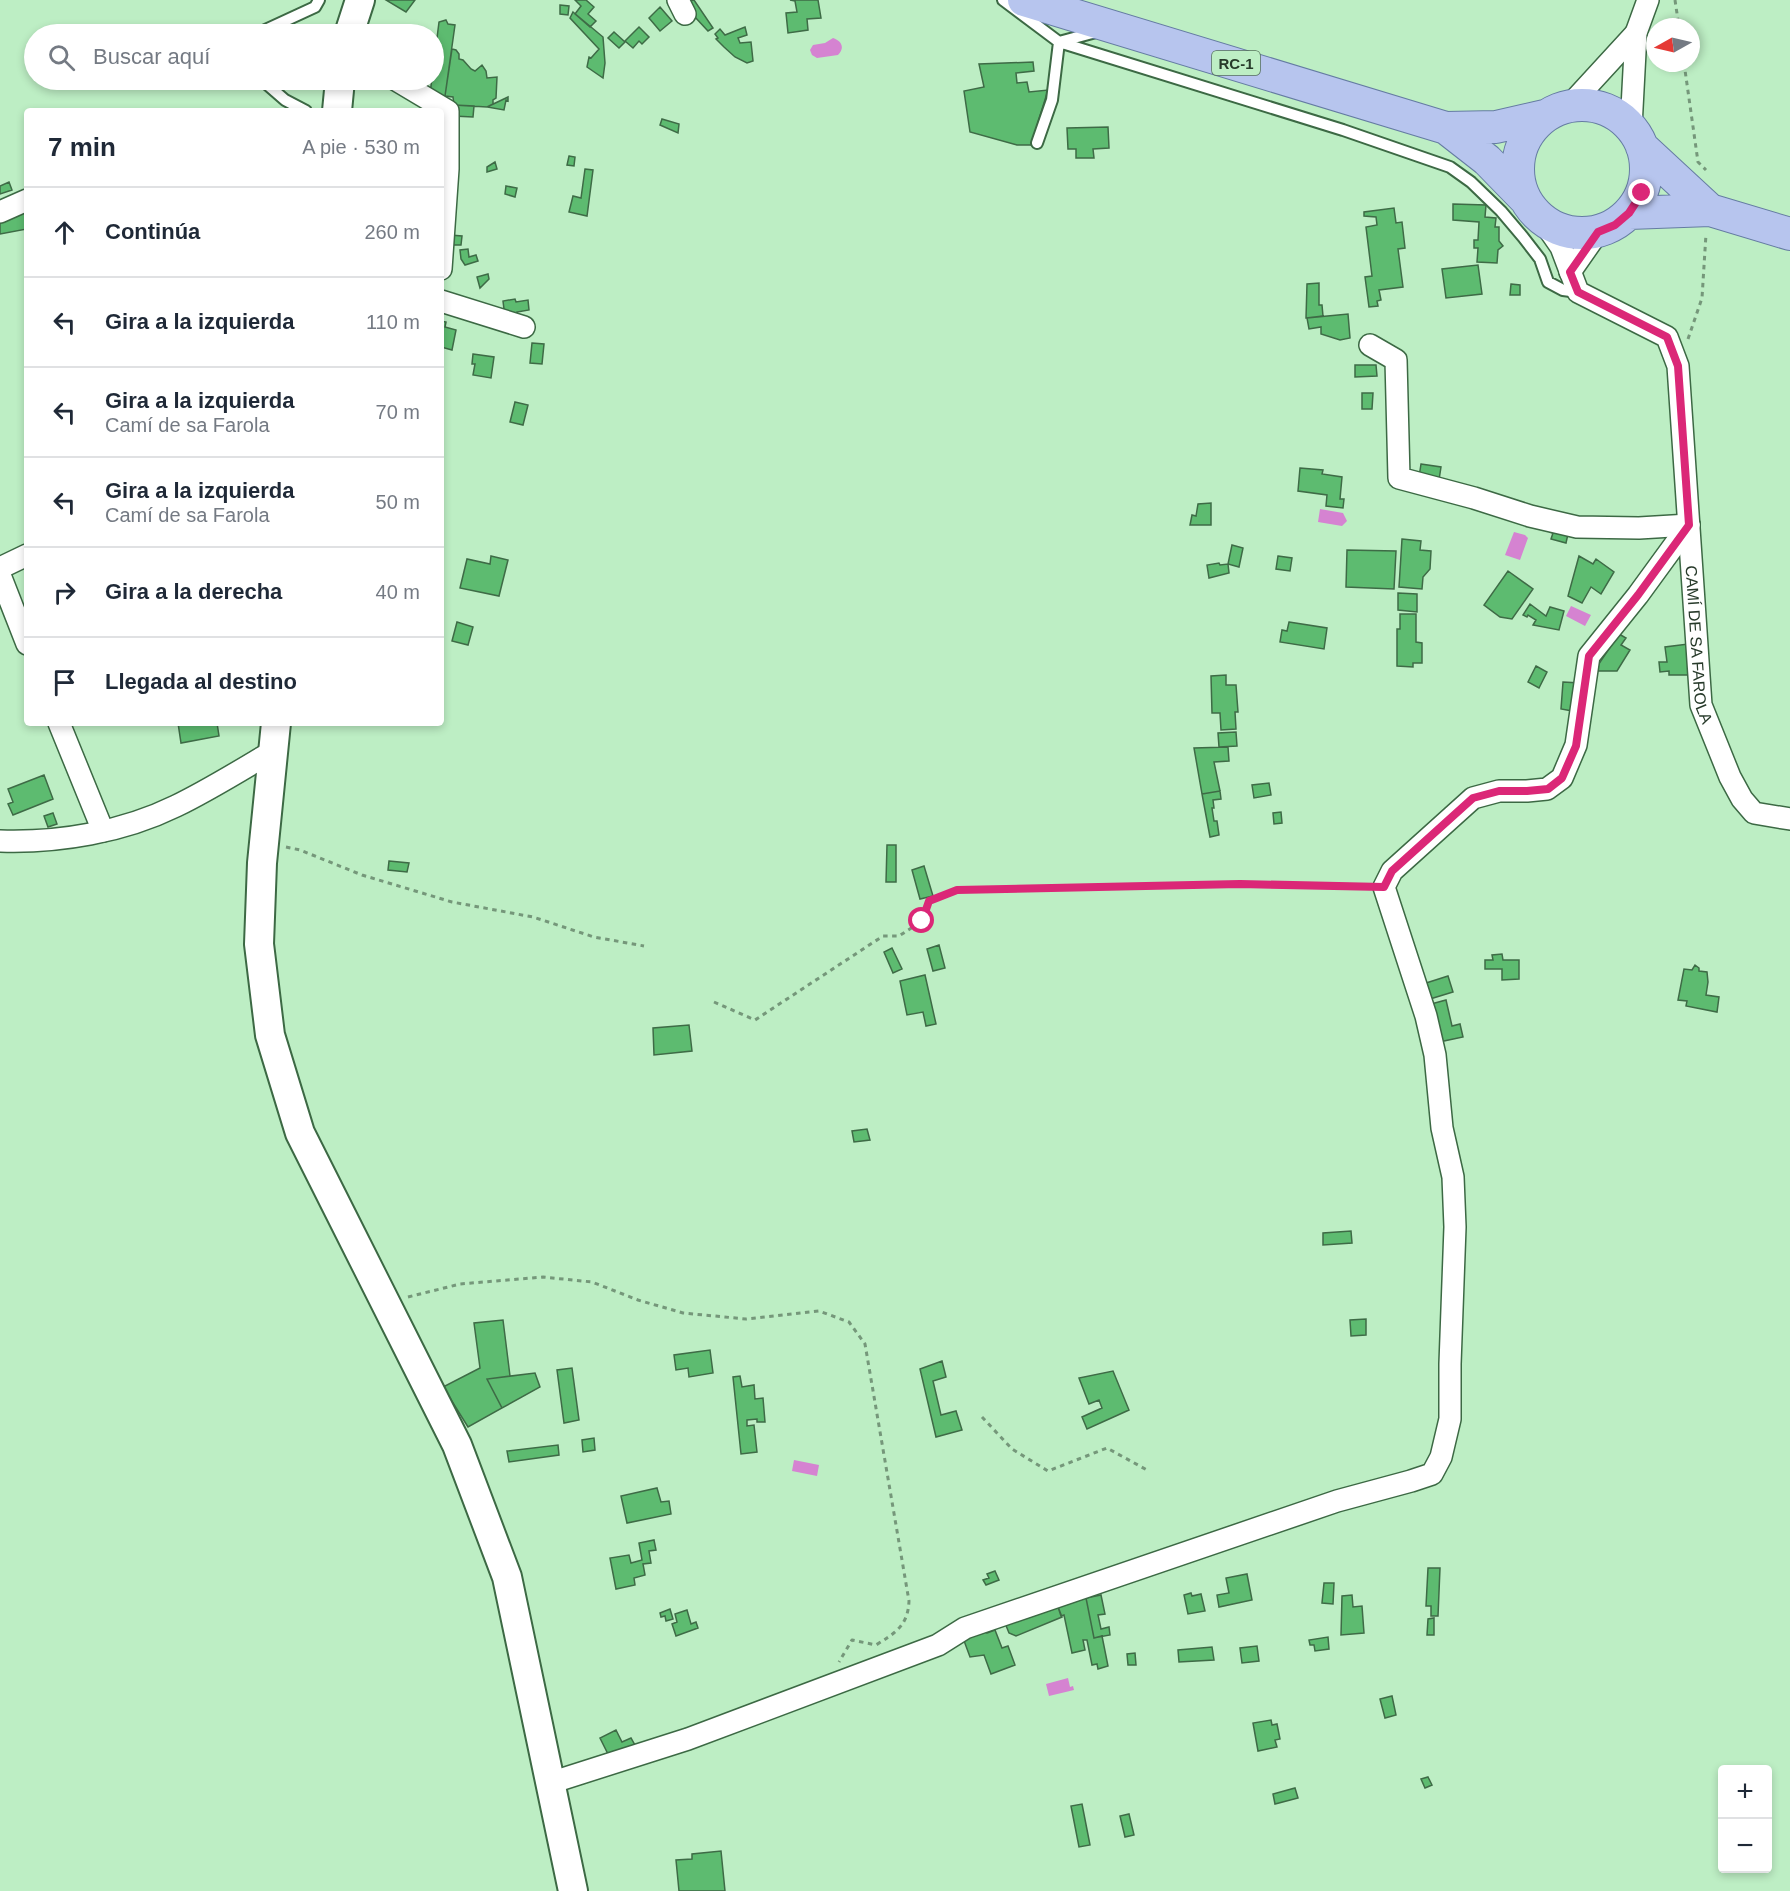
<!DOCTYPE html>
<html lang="es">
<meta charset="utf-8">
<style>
body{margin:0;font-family:Arial,sans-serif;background:#f2f2f3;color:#1f2937}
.controls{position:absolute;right:18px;bottom:18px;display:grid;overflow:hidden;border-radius:6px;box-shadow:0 3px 9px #0003}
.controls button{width:54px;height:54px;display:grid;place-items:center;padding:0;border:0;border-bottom:2px solid #e0e1e3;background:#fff;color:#1f2937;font:30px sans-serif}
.compass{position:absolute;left:1646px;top:18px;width:54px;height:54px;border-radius:50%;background:#fff;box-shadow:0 3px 9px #0003;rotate:262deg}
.stop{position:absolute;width:18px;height:18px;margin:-14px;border:4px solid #db2777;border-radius:50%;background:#fff}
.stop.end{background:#db2777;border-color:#fff;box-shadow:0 2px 6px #0008}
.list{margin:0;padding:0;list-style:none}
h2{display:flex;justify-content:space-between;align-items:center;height:78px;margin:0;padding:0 24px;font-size:26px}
h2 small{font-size:20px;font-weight:400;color:#747a83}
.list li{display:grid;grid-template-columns:39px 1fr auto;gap:18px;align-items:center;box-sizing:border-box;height:90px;padding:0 24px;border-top:2px solid #e0e1e3}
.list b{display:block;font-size:22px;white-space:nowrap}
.list p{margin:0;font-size:20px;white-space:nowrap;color:#747a83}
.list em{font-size:20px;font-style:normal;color:#747a83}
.icon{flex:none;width:33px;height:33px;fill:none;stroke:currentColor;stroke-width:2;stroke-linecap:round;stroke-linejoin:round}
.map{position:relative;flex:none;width:1790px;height:1891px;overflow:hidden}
.search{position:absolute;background:#fff;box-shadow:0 3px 9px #0003;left:24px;top:24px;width:420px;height:66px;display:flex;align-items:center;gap:15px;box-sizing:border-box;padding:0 21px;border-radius:33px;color:#747a83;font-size:22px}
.panel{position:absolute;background:#fff;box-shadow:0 3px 9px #0003;left:24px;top:108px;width:420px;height:618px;border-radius:6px}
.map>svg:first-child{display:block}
.water{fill:#d583d1}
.building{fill:#5dbb70;stroke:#3e6b46;stroke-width:1.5}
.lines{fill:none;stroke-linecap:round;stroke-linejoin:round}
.lane-casing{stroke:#3c6944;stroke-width:14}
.street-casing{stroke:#3c6944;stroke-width:24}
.secondary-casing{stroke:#3c6944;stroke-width:32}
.primary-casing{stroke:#657ca2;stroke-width:34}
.path{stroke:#75977a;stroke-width:3;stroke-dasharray:4.5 4.5;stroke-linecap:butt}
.lane{stroke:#fff;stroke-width:10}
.street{stroke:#fff;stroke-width:21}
.secondary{stroke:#fff;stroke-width:28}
.primary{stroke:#b7c5ee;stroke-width:32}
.route{stroke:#db2777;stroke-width:8}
.labels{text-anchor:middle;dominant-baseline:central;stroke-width:4.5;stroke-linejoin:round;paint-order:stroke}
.shield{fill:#bdeec4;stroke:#547058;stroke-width:1.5}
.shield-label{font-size:15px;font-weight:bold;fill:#273a2a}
.street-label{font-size:16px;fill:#273a2a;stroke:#bdeec4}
</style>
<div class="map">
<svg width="1790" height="1891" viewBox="0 0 1790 1891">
<rect width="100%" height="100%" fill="#bdeec4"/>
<path class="water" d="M 833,38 C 842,41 845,48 838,55 L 817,58 L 812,55 L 810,50 L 813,45 L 825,43 Z
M 1320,509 L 1343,513 L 1347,521 L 1342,526 L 1318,522 Z
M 1514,532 L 1525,535 L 1528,538 L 1520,560 L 1505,555 Z
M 1571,606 L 1591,615 L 1585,626 L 1566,616 Z
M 794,1460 L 819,1465 L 817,1476 L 792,1471 Z
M 1068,1678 L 1070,1687 L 1073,1686 L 1074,1690 L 1049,1696 L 1046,1684 Z"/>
<path class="building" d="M 386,0 L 415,0 L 406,12 Z
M 575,0 L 586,0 L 594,7 L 588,14 L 596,21 L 590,27 L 575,14 L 581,6 Z
M 694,0 L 713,28 L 708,31 L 694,16 L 685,2 Z
M 790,0 L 818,0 L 821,18 L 807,19 L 808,30 L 788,33 L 786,13 L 797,12 L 795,1 Z
M 560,5 L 569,6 L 568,15 L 560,14 Z
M 660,7 L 672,21 L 660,31 L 649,18 Z
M 573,12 L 603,37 L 605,63 L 603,78 L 587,67 L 589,57 L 591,58 L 599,49 L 570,18 Z
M 446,20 L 448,24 L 455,25 L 445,96 L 430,94 L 439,22 Z
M 639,27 L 649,37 L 642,44 L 639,41 L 633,48 L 625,41 Z
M 745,27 L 747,35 L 738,38 L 740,43 L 751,42 L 753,61 L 747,63 L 735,57 L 724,47 L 716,39 L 718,38 L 715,34 L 720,29 L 725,35 Z
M 614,32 L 625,42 L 619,48 L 608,38 Z
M 452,49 L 456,50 L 459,54 L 459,59 L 463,60 L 471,69 L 475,71 L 482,65 L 486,71 L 487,78 L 497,77 L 496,98 L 493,100 L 493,104 L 487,107 L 454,105 L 453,97 L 445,96 Z
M 1033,62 L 1034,71 L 1016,73 L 1017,83 L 1027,82 L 1029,92 L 1048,90 L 1031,145 L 1017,145 L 970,132 L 964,91 L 984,87 L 979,64 Z
M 508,97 L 508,101 L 506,100 L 504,110 L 487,107 Z
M 454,105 L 474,106 L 473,117 L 453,116 Z
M 662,119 L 679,124 L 678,133 L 660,125 Z
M 1108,127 L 1109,148 L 1093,149 L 1094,158 L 1076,158 L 1076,149 L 1068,149 L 1067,128 Z
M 569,156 L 575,157 L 574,166 L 567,165 Z
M 495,162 L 497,169 L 487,172 L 487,167 Z
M 585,169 L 593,170 L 587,216 L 569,212 L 573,196 L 581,198 Z
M 9,182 L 12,190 L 0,194 L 0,186 Z
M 506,186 L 517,188 L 515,197 L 505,194 Z
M 1453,204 L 1486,205 L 1485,217 L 1496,218 L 1495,227 L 1499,227 L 1499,241 L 1503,246 L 1498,250 L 1497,263 L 1477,262 L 1478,248 L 1474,248 L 1474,240 L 1478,240 L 1479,222 L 1453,220 Z
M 1394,208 L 1396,223 L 1402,222 L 1405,248 L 1398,249 L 1403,287 L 1379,290 L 1381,300 L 1377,301 L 1378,306 L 1369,307 L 1365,277 L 1372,276 L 1366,227 L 1377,225 L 1376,217 L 1364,216 L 1364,212 Z
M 25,211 L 27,229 L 0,234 L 0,222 Z
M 450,235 L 462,236 L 461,245 L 450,245 Z
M 468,249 L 469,257 L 476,255 L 478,261 L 465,265 L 461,259 L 460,250 Z
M 1478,265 L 1482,294 L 1446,298 L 1442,269 Z
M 488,274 L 489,279 L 480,288 L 477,277 Z
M 1319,283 L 1319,305 L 1322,305 L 1323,316 L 1306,318 L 1307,284 Z
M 1511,284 L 1520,285 L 1520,295 L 1510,295 Z
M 515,299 L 516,302 L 528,300 L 529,310 L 517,312 L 518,315 L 505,317 L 503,301 Z
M 1348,314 L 1350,338 L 1340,340 L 1321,334 L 1321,327 L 1309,329 L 1307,318 Z
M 441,321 L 446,322 L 445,327 L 456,330 L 452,350 L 441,347 Z
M 532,343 L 544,344 L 542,364 L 530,363 Z
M 473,354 L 494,357 L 491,378 L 473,375 L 475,364 L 472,364 Z
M 1355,365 L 1376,365 L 1377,376 L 1355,377 Z
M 1362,393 L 1373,393 L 1372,409 L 1362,409 Z
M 515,402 L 528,405 L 523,425 L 510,422 Z
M 1421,464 L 1441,467 L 1439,480 L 1419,477 Z
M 1300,468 L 1323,470 L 1322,474 L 1342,477 L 1340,499 L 1344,499 L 1343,508 L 1326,506 L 1327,495 L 1298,491 Z
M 1211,503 L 1211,525 L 1190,525 L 1192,515 L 1196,516 L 1198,504 Z
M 1552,529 L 1568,534 L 1566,543 L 1551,539 L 1553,533 L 1550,532 Z
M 1402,539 L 1421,541 L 1420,550 L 1431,551 L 1430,569 L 1423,577 L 1422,589 L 1399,587 Z
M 1232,545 L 1243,548 L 1239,567 L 1228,564 Z
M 1347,550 L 1396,551 L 1394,589 L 1346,587 Z
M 491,556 L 508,560 L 499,596 L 460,588 L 467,559 L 490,564 Z
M 1278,556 L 1292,558 L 1290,571 L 1276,569 Z
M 1579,556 L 1593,564 L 1596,559 L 1614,572 L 1601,594 L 1591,587 L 1582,603 L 1568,596 Z
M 1219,563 L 1220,565 L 1228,564 L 1229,573 L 1209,578 L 1207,565 Z
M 1508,571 L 1533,589 L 1512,619 L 1500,617 L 1484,605 Z
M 1398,593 L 1417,594 L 1417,612 L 1398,610 Z
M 1530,604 L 1546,616 L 1550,607 L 1564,611 L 1559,630 L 1533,625 L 1536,620 L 1528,615 L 1527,617 L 1523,615 Z
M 1400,614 L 1416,614 L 1416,642 L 1422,643 L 1422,663 L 1413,663 L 1413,667 L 1397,666 L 1397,629 L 1400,629 Z
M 457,622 L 473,627 L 468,645 L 452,641 Z
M 1289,622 L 1327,628 L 1324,649 L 1280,642 L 1282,630 L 1287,631 Z
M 1619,634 L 1626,638 L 1621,645 L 1630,650 L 1617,671 L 1594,671 Z
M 1688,644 L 1692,675 L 1669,675 L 1669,671 L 1660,672 L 1659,662 L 1667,662 L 1665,647 Z
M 1536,666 L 1547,672 L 1539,688 L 1528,682 Z
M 1226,675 L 1226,685 L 1236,685 L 1238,712 L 1235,712 L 1236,729 L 1221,730 L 1220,713 L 1212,713 L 1211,676 Z
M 1563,682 L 1580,683 L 1578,712 L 1561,709 Z
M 178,723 L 217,723 L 219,736 L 181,743 Z
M 1236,732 L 1237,746 L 1219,747 L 1218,733 Z
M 1228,747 L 1229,761 L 1214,762 L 1220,791 L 1202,794 L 1194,748 Z
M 44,775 L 53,799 L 13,815 L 8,804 L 13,802 L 8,789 Z
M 1269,783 L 1271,795 L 1254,798 L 1252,785 Z
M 1220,791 L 1221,799 L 1213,800 L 1214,808 L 1212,808 L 1214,821 L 1217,821 L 1219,835 L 1210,837 L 1202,794 Z
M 1281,812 L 1282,823 L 1274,824 L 1273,813 Z
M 53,813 L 57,824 L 48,827 L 44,816 Z
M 887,845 L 896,845 L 896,882 L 886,882 Z
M 389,861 L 409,863 L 407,872 L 388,870 Z
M 924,866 L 933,896 L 920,899 L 912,870 Z
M 939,945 L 945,968 L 933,971 L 927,949 Z
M 892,948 L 902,969 L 893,973 L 884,952 Z
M 1502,954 L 1503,960 L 1519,960 L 1519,979 L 1502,980 L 1502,969 L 1485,969 L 1485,960 L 1493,960 L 1492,955 Z
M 1695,965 L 1699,968 L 1699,971 L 1707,972 L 1708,982 L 1706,995 L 1719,997 L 1717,1012 L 1686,1006 L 1687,1001 L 1678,1000 L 1684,969 L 1692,970 Z
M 925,975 L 936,1024 L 926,1026 L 923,1012 L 907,1015 L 900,981 Z
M 1448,976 L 1453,992 L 1430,999 L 1426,983 Z
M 1446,1000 L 1452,1026 L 1460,1024 L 1463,1037 L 1439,1042 L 1431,1004 Z
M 689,1025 L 692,1051 L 654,1055 L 653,1028 Z
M 867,1129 L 870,1140 L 854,1142 L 852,1131 Z
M 1351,1231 L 1352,1243 L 1323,1245 L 1323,1233 Z
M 1366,1319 L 1366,1335 L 1351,1336 L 1350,1320 Z
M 503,1320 L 510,1376 L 487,1379 L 502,1408 L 468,1427 L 443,1387 L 480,1368 L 474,1323 Z
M 710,1350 L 713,1373 L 689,1377 L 688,1368 L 676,1370 L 674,1355 Z
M 942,1361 L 946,1377 L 933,1381 L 941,1415 L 956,1411 L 962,1430 L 936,1437 L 920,1369 Z
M 572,1368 L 579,1420 L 564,1423 L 557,1370 Z
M 1113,1371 L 1129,1410 L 1087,1429 L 1082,1417 L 1102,1408 L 1099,1400 L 1089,1404 L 1079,1378 Z
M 535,1373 L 540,1387 L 502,1408 L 487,1379 Z
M 740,1376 L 742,1387 L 754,1385 L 755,1399 L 763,1398 L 765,1422 L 757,1422 L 757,1419 L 747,1420 L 747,1426 L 754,1425 L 757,1452 L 741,1454 L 733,1377 Z
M 594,1438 L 595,1450 L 583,1452 L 582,1440 Z
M 558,1445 L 559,1455 L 509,1462 L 507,1451 Z
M 657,1488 L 661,1502 L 669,1501 L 671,1514 L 627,1523 L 621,1496 Z
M 654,1540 L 656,1550 L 649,1551 L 651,1563 L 643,1564 L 645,1575 L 634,1578 L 635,1585 L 616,1589 L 610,1558 L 629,1555 L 631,1563 L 642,1560 L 639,1543 Z
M 1428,1568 L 1440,1568 L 1438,1616 L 1431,1616 L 1431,1606 L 1426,1606 Z
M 995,1571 L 999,1580 L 986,1585 L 983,1580 L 989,1578 L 987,1574 Z
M 1247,1574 L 1252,1600 L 1219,1607 L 1217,1595 L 1229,1593 L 1226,1578 Z
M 1324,1583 L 1334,1583 L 1333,1604 L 1322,1603 Z
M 1191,1593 L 1192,1596 L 1201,1594 L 1205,1611 L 1188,1614 L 1184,1595 Z
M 1101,1595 L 1105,1614 L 1098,1615 L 1101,1629 L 1109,1627 L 1110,1635 L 1094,1638 L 1086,1598 Z
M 1352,1595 L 1353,1607 L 1362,1606 L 1364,1633 L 1341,1635 L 1342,1596 Z
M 1086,1598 L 1094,1638 L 1102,1636 L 1108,1666 L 1098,1669 L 1097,1664 L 1092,1665 L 1087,1640 L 1083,1640 L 1085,1650 L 1072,1653 L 1064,1615 L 1061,1616 L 1057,1604 Z
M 1057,1604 L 1062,1617 L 1016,1636 L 1009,1633 L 1005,1623 Z
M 670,1609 L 673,1619 L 666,1621 L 665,1616 L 661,1617 L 660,1613 Z
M 687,1610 L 691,1624 L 696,1622 L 698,1628 L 676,1636 L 672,1624 L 677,1622 L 675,1614 Z
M 1434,1618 L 1434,1635 L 1427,1635 L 1428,1619 Z
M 986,1630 L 987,1633 L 995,1630 L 1002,1648 L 1008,1646 L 1015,1665 L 991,1674 L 984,1655 L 970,1657 L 963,1638 Z
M 1328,1637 L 1329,1649 L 1315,1651 L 1314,1645 L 1310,1645 L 1309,1640 Z
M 1257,1646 L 1259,1661 L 1242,1663 L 1240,1648 Z
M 1212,1647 L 1214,1660 L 1179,1662 L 1178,1650 Z
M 1135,1653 L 1136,1665 L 1128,1665 L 1127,1654 Z
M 1392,1696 L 1396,1715 L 1385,1718 L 1380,1699 Z
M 1271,1720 L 1272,1725 L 1277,1724 L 1280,1739 L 1275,1740 L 1277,1747 L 1258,1751 L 1253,1723 Z
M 616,1730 L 622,1742 L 631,1738 L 636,1747 L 610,1758 L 600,1738 Z
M 1428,1777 L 1432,1785 L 1425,1788 L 1421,1779 Z
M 1295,1788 L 1298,1798 L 1275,1804 L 1273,1794 Z
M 1082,1804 L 1090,1845 L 1079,1847 L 1071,1806 Z
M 1129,1814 L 1134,1835 L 1125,1837 L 1120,1816 Z
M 721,1851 L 725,1891 L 679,1891 L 676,1860 L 692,1859 L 692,1854 Z"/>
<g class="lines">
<defs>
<path id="lane" d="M 1003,0 L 1059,42 L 1343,130 L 1450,167 L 1471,182 L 1501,211 L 1523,237 L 1540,259 L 1548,282 L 1563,290 L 1578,292
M 263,34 L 263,31 L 315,7 L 319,0
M 1059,42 L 1096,32
M 262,80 L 285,100 L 306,111
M 1037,143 L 1052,100 L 1059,42"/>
<g id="street">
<path d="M 678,0 L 685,14"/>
<path d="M 396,80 L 448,111 L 448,169 L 441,269"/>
<path d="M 1569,106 L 1636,33"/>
<path d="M 1631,127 L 1636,33 L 1648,0"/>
<path d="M 0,212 L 27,200"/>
<path id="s1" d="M 1543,221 L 1561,247 L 1578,292 L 1667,337 L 1678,366 L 1701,705 L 1730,777 L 1742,799 L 1754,813 L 1790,819"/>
<path d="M 1570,272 L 1598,232"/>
<path d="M 441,301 L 524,327"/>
<path d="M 1370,345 L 1396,360 L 1399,478 L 1474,498 L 1530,516 L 1577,527 L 1639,528 L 1689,525"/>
<path d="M 0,568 L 27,555"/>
<path d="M 0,575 L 27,644"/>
<path d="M 59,723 L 103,831"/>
<path d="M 0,841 C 59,843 123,832 176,806 C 209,790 241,770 273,751"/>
<path d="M 550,1783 L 688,1739 L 938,1645 L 965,1628 L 1337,1501 L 1411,1481 L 1432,1474 L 1441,1457 L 1450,1419 L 1450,1364 L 1455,1227 L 1453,1177 L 1442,1128 L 1435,1055 L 1426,1016 L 1384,887 L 1392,871 L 1473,798 L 1499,791 L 1527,791 L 1547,789 L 1562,778 L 1576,745 L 1589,656 L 1638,595 L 1689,525"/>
</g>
<path id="secondary" d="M 349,34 L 360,0
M 337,111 L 340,80
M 276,723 L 262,863 L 259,944 L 270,1035 L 300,1133 L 457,1445 L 507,1577 L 573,1891"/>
<path id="primary" d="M 1024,0 L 1446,128 L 1496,127 L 1544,116
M1518 169a64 64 0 1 1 128 0a64 64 0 1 1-128 0Z
M 1446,128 L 1487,160 L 1524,198
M 1642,147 L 1710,210
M 1629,213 L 1710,210 L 1790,234"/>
</defs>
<use href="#lane" class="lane-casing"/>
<use href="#street" class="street-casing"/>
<use href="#secondary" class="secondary-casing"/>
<use href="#primary" class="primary-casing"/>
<path class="path" d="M 1675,0 L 1679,27
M 1684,63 L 1698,162 L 1706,170
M 1688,339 L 1702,298 L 1706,234
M 286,847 L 300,850 L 362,875 L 452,902 L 533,917 L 594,937 L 644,946
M 714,1002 L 755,1020 L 883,936 L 899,936 L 922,921 L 929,901 L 957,890 L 1240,884 L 1368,886
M 408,1297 L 460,1284 L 543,1277 L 592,1282 L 638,1300 L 683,1313 L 746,1319 L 819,1311 L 849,1322 L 865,1344 L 909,1601 C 908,1626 895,1633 876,1645 L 852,1640 L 839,1662
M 982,1417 L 1012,1449 L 1048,1471 L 1107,1448 L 1147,1470"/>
<use href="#lane" class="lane"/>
<use href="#street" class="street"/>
<use href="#secondary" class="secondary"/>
<use href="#primary" class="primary"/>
</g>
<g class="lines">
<path class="route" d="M 922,921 L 929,901 L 957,890 L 1240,884 L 1384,887 L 1392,871 L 1473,798 L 1499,791 L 1527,791 L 1548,789 L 1562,778 L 1576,746 L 1589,656 L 1638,595 L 1689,525 L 1678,366 L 1667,337 L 1578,292 L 1570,272 L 1598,232 L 1615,225 L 1629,213 L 1642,193"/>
</g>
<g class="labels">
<rect class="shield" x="1212" y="51" width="48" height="24" rx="4.5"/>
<g class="shield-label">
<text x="1236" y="63">RC-1</text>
</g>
<g class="street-label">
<text stroke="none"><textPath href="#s1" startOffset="490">CAMÍ DE SA FAROLA</textPath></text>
</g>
</g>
</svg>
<div class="controls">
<button>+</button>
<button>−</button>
</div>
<svg class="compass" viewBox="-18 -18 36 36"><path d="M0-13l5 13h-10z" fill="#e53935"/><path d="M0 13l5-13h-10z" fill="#747a83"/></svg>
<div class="stop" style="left:922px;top:921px"></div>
<div class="stop end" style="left:1642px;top:193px"></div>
<div class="search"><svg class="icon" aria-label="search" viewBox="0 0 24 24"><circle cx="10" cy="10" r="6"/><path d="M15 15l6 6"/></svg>Buscar aquí</div>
<section class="panel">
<h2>7 min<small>A pie · 530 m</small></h2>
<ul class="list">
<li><svg class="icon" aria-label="ahead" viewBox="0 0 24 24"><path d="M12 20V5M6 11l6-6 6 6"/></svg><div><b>Continúa</b></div><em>260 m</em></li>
<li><svg class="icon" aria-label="left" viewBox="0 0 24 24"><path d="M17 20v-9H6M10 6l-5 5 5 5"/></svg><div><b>Gira a la izquierda</b></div><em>110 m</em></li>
<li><svg class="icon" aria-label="left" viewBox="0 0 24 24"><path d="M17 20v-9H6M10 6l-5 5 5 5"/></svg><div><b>Gira a la izquierda</b><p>Camí de sa Farola</p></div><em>70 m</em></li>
<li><svg class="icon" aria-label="left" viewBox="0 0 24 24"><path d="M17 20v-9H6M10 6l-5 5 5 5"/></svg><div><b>Gira a la izquierda</b><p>Camí de sa Farola</p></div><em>50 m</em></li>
<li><svg class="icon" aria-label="right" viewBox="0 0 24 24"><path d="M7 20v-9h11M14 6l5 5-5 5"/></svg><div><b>Gira a la derecha</b></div><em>40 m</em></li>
<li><svg class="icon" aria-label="arrive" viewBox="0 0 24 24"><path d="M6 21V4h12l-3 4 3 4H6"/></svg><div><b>Llegada al destino</b></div></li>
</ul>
</section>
</div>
